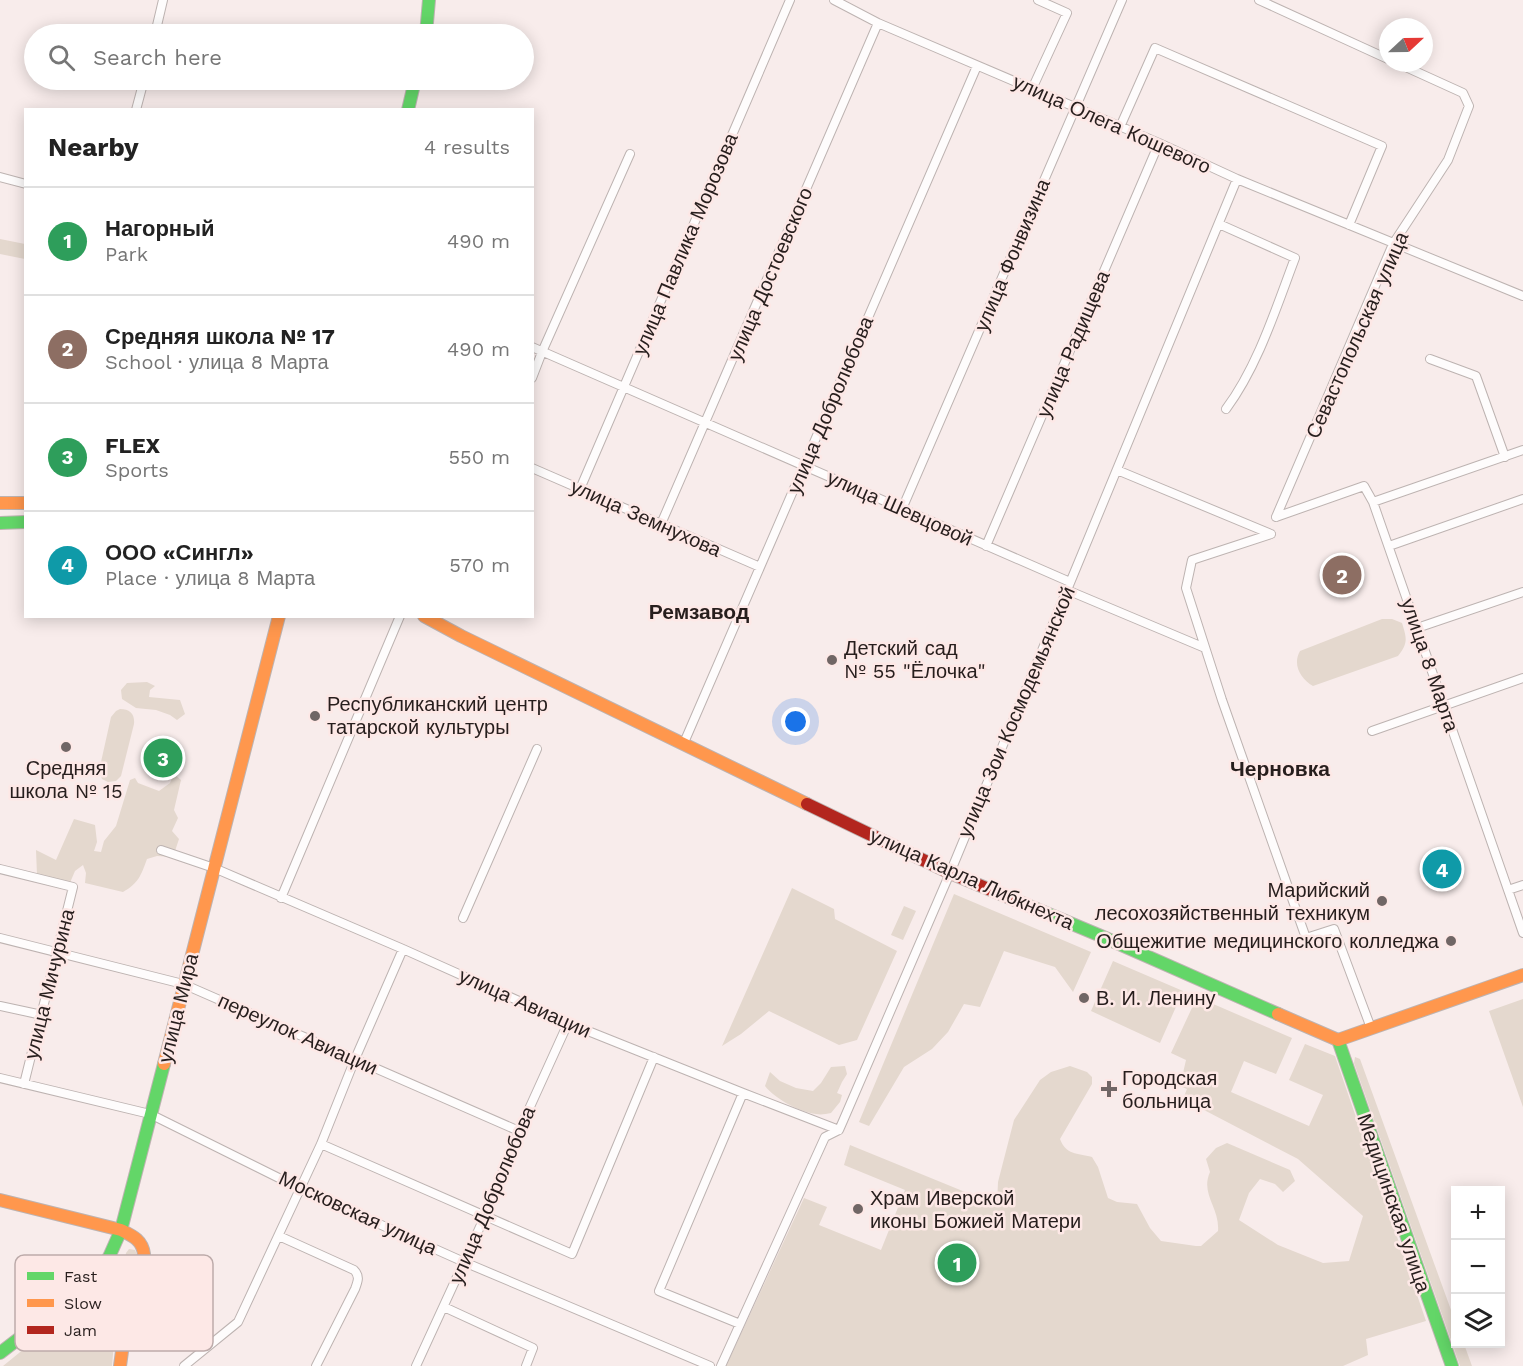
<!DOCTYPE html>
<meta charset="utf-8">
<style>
body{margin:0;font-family:"Work Sans",sans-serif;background:#f6f6f6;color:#222}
.controls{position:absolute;right:18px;bottom:18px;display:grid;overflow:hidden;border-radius:0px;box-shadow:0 3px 15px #0003}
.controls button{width:54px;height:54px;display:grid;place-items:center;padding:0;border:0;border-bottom:2px solid #e0e0e0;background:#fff;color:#222;font:30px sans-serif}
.compass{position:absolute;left:1379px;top:18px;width:54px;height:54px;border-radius:50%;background:#fff;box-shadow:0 3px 15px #0003;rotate:68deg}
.you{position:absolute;left:796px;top:722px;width:21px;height:21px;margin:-15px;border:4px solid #fff;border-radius:50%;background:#1a73e8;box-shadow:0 0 0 9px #1a73e833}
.badge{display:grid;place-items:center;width:39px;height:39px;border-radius:50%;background:#0f766e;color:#fff;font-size:20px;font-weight:700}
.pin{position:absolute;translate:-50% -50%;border:3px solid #fff;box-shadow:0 2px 6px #0006}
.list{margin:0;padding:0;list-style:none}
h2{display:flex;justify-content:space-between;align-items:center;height:78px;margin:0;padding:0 24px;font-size:26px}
h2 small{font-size:20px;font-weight:400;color:#767676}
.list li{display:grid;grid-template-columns:39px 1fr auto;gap:18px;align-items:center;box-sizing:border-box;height:108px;padding:0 24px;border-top:2px solid #e0e0e0}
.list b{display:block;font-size:22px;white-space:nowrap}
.list p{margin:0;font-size:20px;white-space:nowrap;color:#767676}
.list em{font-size:20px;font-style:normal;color:#767676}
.icon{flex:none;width:33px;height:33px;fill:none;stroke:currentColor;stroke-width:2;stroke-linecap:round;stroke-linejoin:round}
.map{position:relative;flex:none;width:1523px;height:1366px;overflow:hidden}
.search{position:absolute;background:#fff;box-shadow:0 3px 15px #0003;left:24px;top:24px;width:510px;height:66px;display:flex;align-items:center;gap:15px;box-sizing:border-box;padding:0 21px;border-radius:33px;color:#767676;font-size:22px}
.panel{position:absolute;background:#fff;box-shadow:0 3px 15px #0003;left:24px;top:108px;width:510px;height:510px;border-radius:0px}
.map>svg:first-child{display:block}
.green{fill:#e4d8ce}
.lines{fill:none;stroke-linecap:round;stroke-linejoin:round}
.street-casing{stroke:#bdb3b1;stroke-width:10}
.fast-casing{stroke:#bdb3b1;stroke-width:14}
.slow-casing{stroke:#bdb3b1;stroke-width:14}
.jam-casing{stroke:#bdb3b1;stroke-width:14}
.street{stroke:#fefcfc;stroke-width:8}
.fast{stroke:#63d668;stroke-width:12}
.slow{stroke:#ff974d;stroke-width:12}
.jam{stroke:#b3261e;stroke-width:12}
.poi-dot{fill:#706665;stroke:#fde8e6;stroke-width:2}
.labels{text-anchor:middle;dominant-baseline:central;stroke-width:5;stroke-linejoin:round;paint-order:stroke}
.street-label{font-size:20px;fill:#271e1d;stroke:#fde8e6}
.poi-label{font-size:20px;fill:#271e1d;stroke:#fde8e6;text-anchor:start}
.neighbourhood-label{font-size:21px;font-weight:bold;fill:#271e1d;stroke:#fde8e6}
.key{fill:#fde8e6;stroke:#bdabaa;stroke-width:1.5}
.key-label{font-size:16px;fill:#271e1d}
</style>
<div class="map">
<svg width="1523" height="1366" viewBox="0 0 1523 1366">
<rect width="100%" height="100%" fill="#f8eceb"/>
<path class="green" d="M 0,239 L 25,244 L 25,259 L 0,254 Z
M 1382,619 L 1392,619 L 1402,623 C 1407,639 1408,643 1398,656 L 1313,686 C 1301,679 1292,665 1300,651 Z
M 147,682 L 155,686 L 150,690 L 149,697 L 180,700 L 185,714 L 177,720 L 170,715 L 156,710 L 136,708 L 122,699 L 121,690 L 127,683 Z
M 120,709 C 130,709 135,714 134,724 L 121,776 L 116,781 L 108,782 L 102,779 L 99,771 L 111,717 L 116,711 Z
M 174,774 L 181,780 L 174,810 L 178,818 L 172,831 L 179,839 L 173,857 L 157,856 L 147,859 C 141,875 139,883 123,892 L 85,883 L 86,873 L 83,865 L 75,871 L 69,885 L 37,875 L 36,850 L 56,860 L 74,819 L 95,825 L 97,842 L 94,851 L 101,852 L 104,841 L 116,826 L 130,780 L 135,778 L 138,783 L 159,791 L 170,783 Z
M 792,888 L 834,909 L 835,919 L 897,951 L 857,1040 L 839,1045 L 769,1011 L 741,1034 L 722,1046 Z
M 954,894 L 1091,952 L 1073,992 L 1055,967 L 1004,951 L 980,1007 L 964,1004 L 948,1032 L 932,1049 L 904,1067 L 869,1126 L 859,1122 Z
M 904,906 L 916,911 L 903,940 L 891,935 Z
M 1113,961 L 1183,991 L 1160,1043 L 1091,1011 Z
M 1197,997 L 1292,1038 L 1276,1074 L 1244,1061 L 1231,1092 L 1309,1126 L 1323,1095 L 1289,1080 L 1305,1044 L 1335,1056 L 1426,1321 L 1366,1339 L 1368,1355 L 1343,1366 L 726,1366 L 804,1198 L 827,1207 L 819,1225 L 881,1250 L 905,1190 L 844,1165 L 850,1145 L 997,1205 L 998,1182 L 1014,1120 L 1040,1080 L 1051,1072 L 1070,1066 L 1087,1072 L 1092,1077 L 1092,1084 L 1060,1139 C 1066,1155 1077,1153 1092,1157 L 1098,1167 L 1108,1198 L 1117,1202 L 1137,1204 L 1150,1228 L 1161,1241 L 1196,1246 L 1201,1246 L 1218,1231 C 1220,1208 1200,1194 1210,1172 L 1206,1159 L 1216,1148 L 1227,1143 L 1290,1170 L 1295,1181 L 1283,1192 L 1275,1184 L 1260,1179 L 1249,1193 L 1239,1220 L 1278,1245 L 1323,1263 L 1349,1261 L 1363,1216 L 1298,1159 L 1183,1099 L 1187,1089 L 1180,1086 L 1186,1060 L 1171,1053 Z
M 1523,999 L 1523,1107 L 1489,1011 Z
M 1355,1057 L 1360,1059 L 1455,1321 L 1456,1344 L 1464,1344 L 1472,1366 L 1460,1366 L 1354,1063 Z
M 845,1066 L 847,1074 L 842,1082 L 837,1093 L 842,1095 L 840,1102 L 831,1113 C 826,1114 821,1115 816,1114 C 800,1112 775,1099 765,1086 L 770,1072 L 780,1081 L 796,1088 L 813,1091 L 821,1083 L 831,1067 Z
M 129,1249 L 135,1250 L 138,1257 L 137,1266 L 114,1342 L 112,1366 L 3,1366 L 95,1291 L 109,1279 L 119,1284 L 126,1253 Z"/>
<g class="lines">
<defs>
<path id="street" d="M 834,0 L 878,23 L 1159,143 L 1237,179 L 1523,296
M 1259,0 L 1388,59
M 155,34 L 163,0
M 1032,89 L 1067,13 L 1038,0
M 136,110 L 144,80
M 1120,127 L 1155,48 L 1382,146 L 1349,225
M 0,177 L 26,184
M 1219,224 L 1295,258 C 1276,308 1258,366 1226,409
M 532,347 L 1070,582
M 1430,359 L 1476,376 L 1505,457
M 532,378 L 542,352 L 630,154
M 532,468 L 760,567
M 1117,470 L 1271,534
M 580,489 L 790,0
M 1373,502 L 1523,450
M 902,509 L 1122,0
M 1276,517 L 1364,486 L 1373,502 L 1523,933
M 1276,517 L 1393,244 L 1448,160 L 1469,106 L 1463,93 L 1397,63
M 661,524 L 878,23
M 1271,534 L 1192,560 L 1186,588 L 1222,700 L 1306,938 L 1334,929 L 1371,1028
M 986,546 L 1159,143
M 1389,546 L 1523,499
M 1067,590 L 1205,648
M 1417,628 L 1523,592
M 1372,731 L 1523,678
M 683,745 L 977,66
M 161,850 L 214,868 L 403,949 L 568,1023 L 743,1093 L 839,1130
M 0,869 L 73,887 L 24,1084
M 1508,890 L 1523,885
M 281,898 L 400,616
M 463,918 L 537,749
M 0,938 L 183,984 L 519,1131
M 0,1006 L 42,1015
M 0,1078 L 150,1114 L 301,1189 L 464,1262 L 710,1366
M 321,1144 L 572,1254 L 654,1057
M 279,1236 L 354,1270 C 360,1276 358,1281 355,1289 L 316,1366
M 444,1307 L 533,1348 L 526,1366
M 740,1324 L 659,1291 L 743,1093
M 184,1366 L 238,1322 L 321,1144 L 355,1059 L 403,949
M 416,1366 L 485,1216 L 519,1131 L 568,1023
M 721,1366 L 825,1137 L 839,1130 L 843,1121 L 950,873 L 1237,179"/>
<path id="fast" d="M 426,34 L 429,0
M 408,110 L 415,80
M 0,523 L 26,522
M 1015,900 L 1101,936 L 1278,1014
M 1338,1040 L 1452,1366
M 0,1353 L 78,1293 L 103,1266 L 109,1257 L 121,1230 L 164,1064"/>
<path id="slow" d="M 0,503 L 26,503
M 424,616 L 461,636 L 807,804
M 1278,1014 L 1338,1040 L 1523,975
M 164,1064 L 279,616
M 0,1200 L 121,1230 C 133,1236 142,1240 144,1254 L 123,1344 L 120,1366"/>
<path id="jam" d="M 807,804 L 950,873 L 1015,900"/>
</defs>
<use href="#street" class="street-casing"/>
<use href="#fast" class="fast-casing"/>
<use href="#slow" class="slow-casing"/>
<use href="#jam" class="jam-casing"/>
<use href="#street" class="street"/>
<use href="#fast" class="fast"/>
<use href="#slow" class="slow"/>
<use href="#jam" class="jam"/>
</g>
<g class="poi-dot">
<circle cx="832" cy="660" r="6"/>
<circle cx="315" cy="716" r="6"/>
<circle cx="66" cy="747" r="6"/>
<circle cx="1382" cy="901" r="6"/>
<circle cx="1451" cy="941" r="6"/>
<circle cx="1084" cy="998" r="6"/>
<path d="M1106 1080h6v6h6v6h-6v6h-6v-6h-6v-6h6z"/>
<circle cx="858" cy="1209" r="6"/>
</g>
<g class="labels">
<g class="street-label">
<text transform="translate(1112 124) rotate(24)">улица Олега Кошевого</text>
<text transform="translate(685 244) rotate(-67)">улица Павлика Морозова</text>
<text transform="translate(1012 255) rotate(-67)">улица Фонвизина</text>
<text transform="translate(770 274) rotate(-67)">улица Достоевского</text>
<text transform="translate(1357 335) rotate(-66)">Севастопольская улица</text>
<text transform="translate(1073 344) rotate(-67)">улица Радищева</text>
<text transform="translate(830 405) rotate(-67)">улица Добролюбова</text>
<text transform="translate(900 508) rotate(24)">улица Шевцовой</text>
<text transform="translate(646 518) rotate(24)">улица Земнухова</text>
<text transform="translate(1430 665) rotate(71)">улица 8 Марта</text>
<text transform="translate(1016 712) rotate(-67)">улица Зои Космодемьянской</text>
<text transform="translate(972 879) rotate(24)">улица Карла Либкнехта</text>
<text transform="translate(49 984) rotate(-76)">улица Мичурина</text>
<text transform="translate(525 1003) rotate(24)">улица Авиации</text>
<text transform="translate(178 1008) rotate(-76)">улица Мира</text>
<text transform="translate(298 1034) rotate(24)">переулок Авиации</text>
<text transform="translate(492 1195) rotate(-67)">улица Добролюбова</text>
<text transform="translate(1394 1203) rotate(71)">Медицинская улица</text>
<text transform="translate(358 1213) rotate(25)">Московская улица</text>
</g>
<g class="poi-label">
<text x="844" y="648">Детский сад<tspan x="844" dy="23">№ 55 "Ёлочка"</tspan></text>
<text x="327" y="704">Республиканский центр<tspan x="327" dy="23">татарской культуры</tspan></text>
<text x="66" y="768" text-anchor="middle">Средняя<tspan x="66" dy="23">школа № 15</tspan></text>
<text x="1370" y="890" text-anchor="end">Марийский<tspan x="1370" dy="23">лесохозяйственный техникум</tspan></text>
<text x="1439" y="941" text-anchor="end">Общежитие медицинского колледжа</text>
<text x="1096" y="998">В. И. Ленину</text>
<text x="1122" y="1078">Городская<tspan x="1122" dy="23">больница</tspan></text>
<text x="870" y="1198">Храм Иверской<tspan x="870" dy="23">иконы Божией Матери</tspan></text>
</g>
<g class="neighbourhood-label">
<text x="699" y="611">Ремзавод</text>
<text x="1280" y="768">Черновка</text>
</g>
</g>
<rect x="15" y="1255" width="198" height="96" rx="9" class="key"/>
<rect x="27" y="1272" width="27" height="8" fill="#63d668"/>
<rect x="27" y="1299" width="27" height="8" fill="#ff974d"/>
<rect x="27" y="1326" width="27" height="8" fill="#b3261e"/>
<g class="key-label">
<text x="64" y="1282">Fast</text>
<text x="64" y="1309">Slow</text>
<text x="64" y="1336">Jam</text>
</g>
</svg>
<div class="controls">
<button>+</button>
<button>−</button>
<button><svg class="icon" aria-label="layers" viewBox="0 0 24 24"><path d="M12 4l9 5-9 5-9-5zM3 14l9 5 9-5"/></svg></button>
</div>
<svg class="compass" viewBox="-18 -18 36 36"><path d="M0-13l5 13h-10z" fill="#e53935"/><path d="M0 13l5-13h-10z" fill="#767676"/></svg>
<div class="you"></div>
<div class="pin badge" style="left:957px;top:1263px;background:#2e9e5b">1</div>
<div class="pin badge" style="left:1342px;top:575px;background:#8d6e63">2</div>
<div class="pin badge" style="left:163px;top:758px;background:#2e9e5b">3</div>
<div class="pin badge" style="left:1442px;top:869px;background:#0f9aa8">4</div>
<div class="search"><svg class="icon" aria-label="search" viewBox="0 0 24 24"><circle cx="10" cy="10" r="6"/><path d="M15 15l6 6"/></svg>Search here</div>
<section class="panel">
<h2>Nearby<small>4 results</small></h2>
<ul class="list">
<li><span class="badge" style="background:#2e9e5b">1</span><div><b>Нагорный</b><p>Park</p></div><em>490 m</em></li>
<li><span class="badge" style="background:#8d6e63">2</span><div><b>Средняя школа № 17</b><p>School · улица 8 Марта</p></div><em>490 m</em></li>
<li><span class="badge" style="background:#2e9e5b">3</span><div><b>FLEX</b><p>Sports</p></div><em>550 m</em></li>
<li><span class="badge" style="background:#0f9aa8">4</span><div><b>ООО «Сингл»</b><p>Place · улица 8 Марта</p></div><em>570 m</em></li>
</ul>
</section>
</div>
